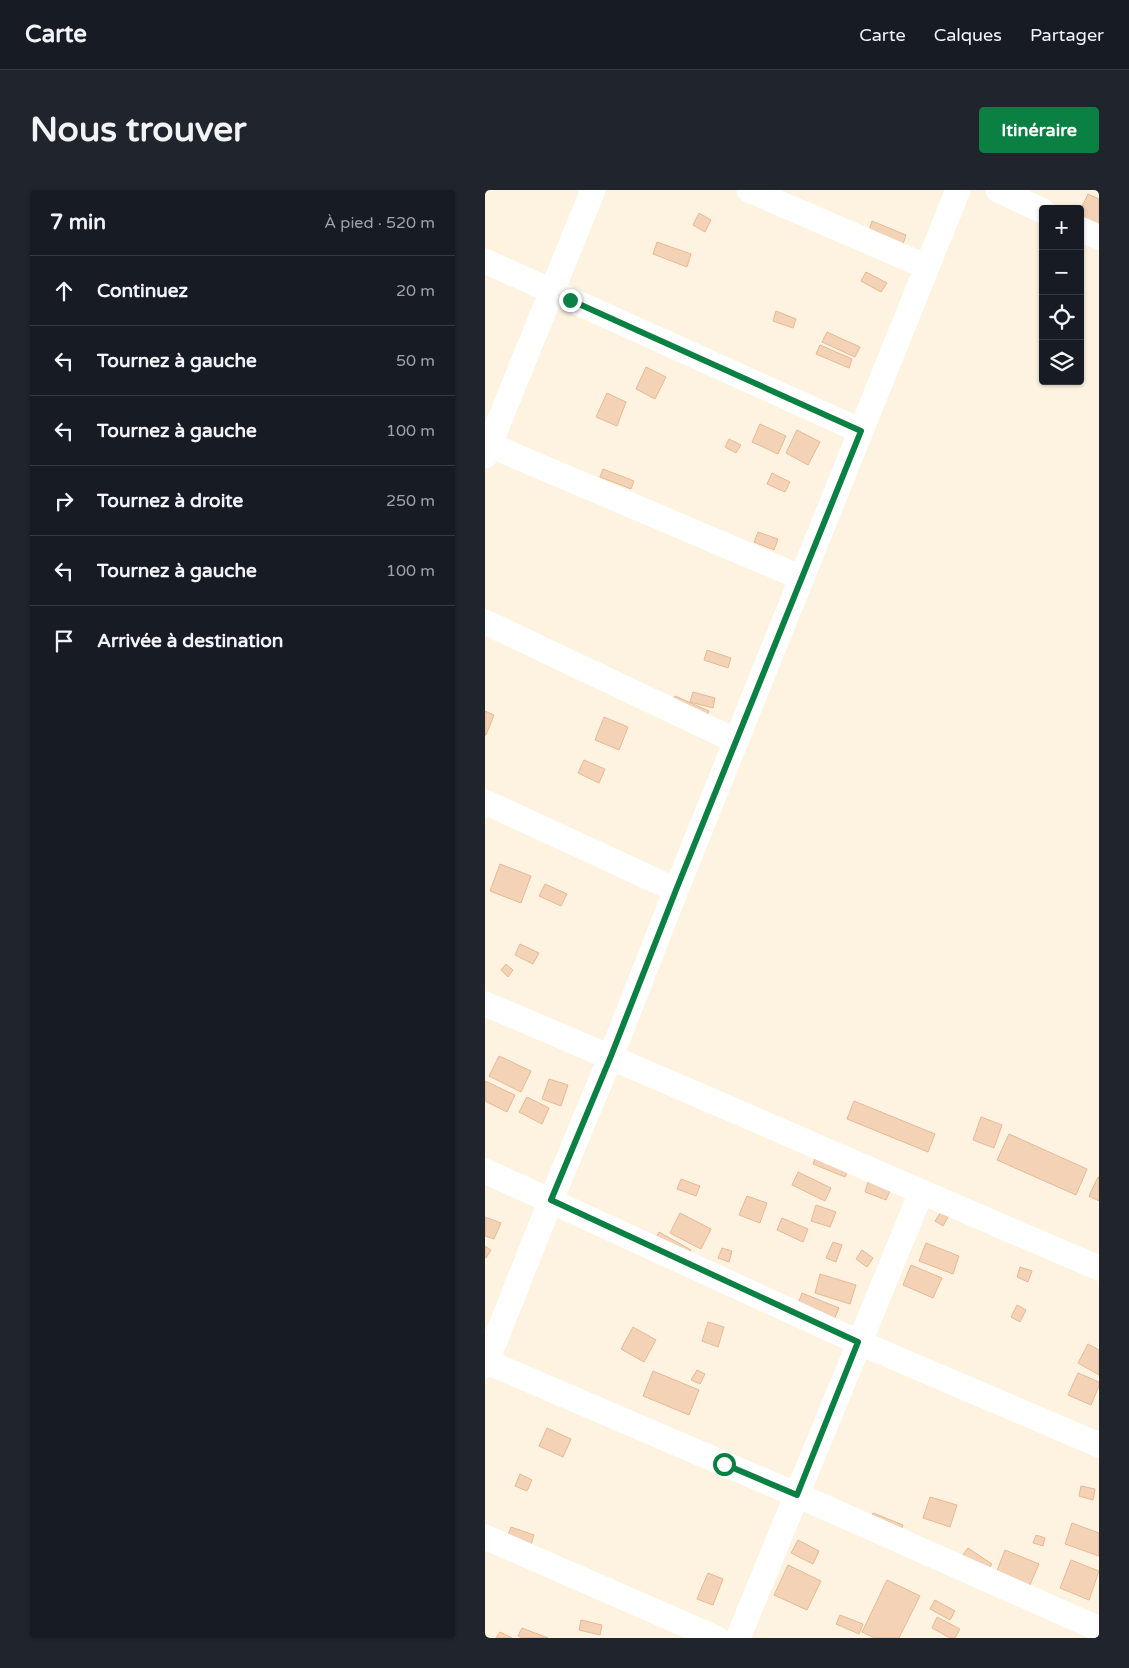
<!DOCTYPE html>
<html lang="fr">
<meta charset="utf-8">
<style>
body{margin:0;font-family:"Varela Round",sans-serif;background:#20242c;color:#f1f3f6}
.controls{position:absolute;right:15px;top:15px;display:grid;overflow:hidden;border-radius:5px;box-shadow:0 1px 4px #0004}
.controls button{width:45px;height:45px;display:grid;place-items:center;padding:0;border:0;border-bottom:1px solid #363941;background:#171b24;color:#f1f3f6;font:25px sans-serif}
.stop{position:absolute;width:15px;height:15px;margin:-11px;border:4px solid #0b8043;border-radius:50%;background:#fff}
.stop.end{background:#0b8043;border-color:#fff;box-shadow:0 1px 5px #0008}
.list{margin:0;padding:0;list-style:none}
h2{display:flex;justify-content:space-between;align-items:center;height:65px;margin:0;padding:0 20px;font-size:21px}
h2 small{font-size:16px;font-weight:400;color:#9ea1a6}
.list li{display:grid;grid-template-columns:32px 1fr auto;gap:15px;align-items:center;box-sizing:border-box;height:70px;padding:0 20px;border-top:1px solid #363941}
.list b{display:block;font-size:19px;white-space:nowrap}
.list em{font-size:16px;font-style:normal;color:#9ea1a6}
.icon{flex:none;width:28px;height:28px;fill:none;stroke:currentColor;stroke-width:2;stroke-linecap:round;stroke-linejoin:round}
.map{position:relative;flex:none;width:614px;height:1448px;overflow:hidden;border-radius:5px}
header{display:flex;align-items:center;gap:30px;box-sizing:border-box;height:70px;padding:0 25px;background:#171b24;border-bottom:1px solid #363941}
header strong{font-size:24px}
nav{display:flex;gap:28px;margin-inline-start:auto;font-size:18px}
.intro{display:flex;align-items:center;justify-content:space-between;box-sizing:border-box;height:120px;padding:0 30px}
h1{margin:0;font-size:35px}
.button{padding:12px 22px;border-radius:5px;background:#0b8043;color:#fff;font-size:18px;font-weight:700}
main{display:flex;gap:30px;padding:0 30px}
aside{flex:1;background:#171b24;border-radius:5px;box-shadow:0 1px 4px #0004}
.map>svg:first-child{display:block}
.building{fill:#f4d2b6;stroke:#e7b996}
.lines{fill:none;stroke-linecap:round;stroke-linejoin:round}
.street{stroke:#fff;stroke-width:25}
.route{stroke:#0b8043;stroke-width:6}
</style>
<header>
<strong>Carte</strong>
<nav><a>Carte</a><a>Calques</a><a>Partager</a></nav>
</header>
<div class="intro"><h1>Nous trouver</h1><a class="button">Itinéraire</a></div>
<main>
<aside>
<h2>7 min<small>À pied · 520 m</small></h2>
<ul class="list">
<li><svg class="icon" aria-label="ahead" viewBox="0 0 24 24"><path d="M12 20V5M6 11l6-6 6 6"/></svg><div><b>Continuez</b></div><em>20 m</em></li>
<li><svg class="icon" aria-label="left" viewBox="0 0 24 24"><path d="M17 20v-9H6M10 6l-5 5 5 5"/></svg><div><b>Tournez à gauche</b></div><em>50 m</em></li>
<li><svg class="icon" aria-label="left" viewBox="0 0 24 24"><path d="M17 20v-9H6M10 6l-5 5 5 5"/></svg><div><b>Tournez à gauche</b></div><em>100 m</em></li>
<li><svg class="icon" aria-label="right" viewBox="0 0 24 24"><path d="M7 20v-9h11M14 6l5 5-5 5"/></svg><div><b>Tournez à droite</b></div><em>250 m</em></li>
<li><svg class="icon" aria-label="left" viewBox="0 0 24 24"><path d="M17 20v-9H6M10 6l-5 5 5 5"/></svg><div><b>Tournez à gauche</b></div><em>100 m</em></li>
<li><svg class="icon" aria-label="arrive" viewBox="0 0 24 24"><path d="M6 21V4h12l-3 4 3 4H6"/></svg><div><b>Arrivée à destination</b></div></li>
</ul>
</aside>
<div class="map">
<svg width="614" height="1448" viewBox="0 0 614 1448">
<rect width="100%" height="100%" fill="#fdf3e0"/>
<path class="building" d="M 603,4 L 614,9 L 614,38 L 595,29 L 595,21 Z
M 214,23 L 226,30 L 220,42 L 208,35 Z
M 387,31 L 421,45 L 417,57 L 383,44 Z
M 172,52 L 206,64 L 202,77 L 168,64 Z
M 381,82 L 402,93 L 396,102 L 376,91 Z
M 291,121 L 311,129 L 308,138 L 288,131 Z
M 342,142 L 375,157 L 370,167 L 337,152 Z
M 335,155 L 367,169 L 364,178 L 331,164 Z
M 161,177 L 181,187 L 170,209 L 151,199 Z
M 122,203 L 141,212 L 132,236 L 111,227 Z
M 275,234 L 301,246 L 293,264 L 267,252 Z
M 312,240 L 335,252 L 323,275 L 301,263 Z
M 244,249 L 256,255 L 251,263 L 240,257 Z
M 118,279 L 149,291 L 146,299 L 115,287 Z
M 287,283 L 305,292 L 300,302 L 282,294 Z
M 273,342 L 293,349 L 289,360 L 269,352 Z
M 222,460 L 246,468 L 243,478 L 219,470 Z
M 208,502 L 230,508 L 228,518 L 205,512 Z
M 190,506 L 224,521 L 221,528 L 187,513 Z
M 0,521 L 9,525 L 1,545 L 0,545 Z
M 119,527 L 143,537 L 134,560 L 110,550 Z
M 99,570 L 120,579 L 114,593 L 93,583 Z
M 15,674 L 46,686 L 36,713 L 5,701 Z
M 60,694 L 82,704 L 76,716 L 54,706 Z
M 35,754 L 54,763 L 48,774 L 30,765 Z
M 21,774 L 28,780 L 23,787 L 16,780 Z
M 14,866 L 46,881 L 36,902 L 4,886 Z
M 64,889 L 83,895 L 76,916 L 57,909 Z
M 0,891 L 30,905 L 22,922 L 0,911 Z
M 42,907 L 64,918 L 57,934 L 34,922 Z
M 369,911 L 450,944 L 443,962 L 362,929 Z
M 496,927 L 517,935 L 509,958 L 488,950 Z
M 524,944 L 602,979 L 591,1005 L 512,970 Z
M 331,966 L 363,979 L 360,987 L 328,974 Z
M 313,982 L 346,998 L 340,1011 L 307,995 Z
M 613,987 L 614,987 L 614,1011 L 604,1006 Z
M 196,989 L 215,996 L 211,1006 L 192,999 Z
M 383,992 L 405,1001 L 401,1010 L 380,1002 Z
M 262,1006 L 282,1013 L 275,1033 L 254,1025 Z
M 331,1015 L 351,1022 L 345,1037 L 326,1031 Z
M 456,1022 L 463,1027 L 458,1036 L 450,1031 Z
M 195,1023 L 226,1039 L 216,1059 L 185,1043 Z
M 0,1027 L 16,1033 L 9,1049 L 0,1046 Z
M 297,1028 L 323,1039 L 318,1052 L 292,1040 Z
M 174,1042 L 206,1060 L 200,1070 L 169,1052 Z
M 348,1052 L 357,1055 L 351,1072 L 341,1068 Z
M 441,1053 L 474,1066 L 468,1084 L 434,1071 Z
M 0,1056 L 6,1060 L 1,1068 L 0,1067 Z
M 237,1058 L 247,1061 L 244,1072 L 233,1068 Z
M 377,1060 L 388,1068 L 382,1077 L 371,1069 Z
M 426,1075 L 457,1088 L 448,1108 L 418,1095 Z
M 535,1077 L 547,1081 L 543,1092 L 532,1087 Z
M 335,1084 L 371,1095 L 365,1114 L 330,1103 Z
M 317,1103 L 354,1118 L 346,1137 L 310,1122 Z
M 532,1115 L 541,1120 L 535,1132 L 526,1127 Z
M 223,1132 L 239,1137 L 233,1157 L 217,1151 Z
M 148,1137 L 171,1150 L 159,1172 L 136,1159 Z
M 603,1154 L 614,1160 L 614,1185 L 593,1173 Z
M 212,1180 L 220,1184 L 215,1194 L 206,1190 Z
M 168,1181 L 214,1200 L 204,1225 L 158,1206 Z
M 593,1183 L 614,1192 L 614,1196 L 606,1215 L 583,1205 Z
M 62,1238 L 86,1249 L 78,1267 L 54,1256 Z
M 35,1284 L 47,1290 L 42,1301 L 30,1296 Z
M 596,1296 L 610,1299 L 608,1310 L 594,1306 Z
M 445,1307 L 472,1315 L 465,1337 L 438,1328 Z
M 388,1323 L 418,1335 L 414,1345 L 384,1334 Z
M 587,1333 L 614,1343 L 614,1366 L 580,1354 Z
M 26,1337 L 49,1345 L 44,1361 L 20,1353 Z
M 551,1345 L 560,1348 L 558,1356 L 548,1353 Z
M 313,1350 L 334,1361 L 328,1374 L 306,1363 Z
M 483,1358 L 507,1374 L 499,1386 L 474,1370 Z
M 520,1360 L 554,1374 L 541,1404 L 508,1391 Z
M 586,1370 L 614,1381 L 604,1410 L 575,1398 Z
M 303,1375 L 336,1391 L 322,1420 L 289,1405 Z
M 223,1383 L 238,1389 L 228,1415 L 212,1409 Z
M 402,1390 L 435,1406 L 414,1448 L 390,1448 L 377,1442 Z
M 450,1410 L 470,1421 L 465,1430 L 445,1419 Z
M 355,1425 L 378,1434 L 374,1444 L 351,1434 Z
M 452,1427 L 475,1439 L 470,1448 L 465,1448 L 447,1438 Z
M 96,1430 L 117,1435 L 115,1445 L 94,1440 Z
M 37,1438 L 63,1448 L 38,1448 L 33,1446 Z
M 15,1442 L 27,1448 L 11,1448 Z"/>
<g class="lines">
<path class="street" d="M 264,0 L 442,77
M 513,0 L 558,21
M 595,39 L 614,47
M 0,71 L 376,241
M 0,253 L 317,388
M 0,266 L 108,0
M 0,432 L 251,551
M 0,612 L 191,700
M 0,814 C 205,900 409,991 614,1078
M 0,981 L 373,1152 L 614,1255
M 0,1171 L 312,1305 L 614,1439
M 0,1176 L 66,1010 L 126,866 L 191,700 L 473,0
M 0,1347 L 231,1448
M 253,1448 L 436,1003"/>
</g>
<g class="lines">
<path class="route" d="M 85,110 L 376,241 L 191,700 L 126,866 L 66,1010 L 373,1152 L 312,1305 L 239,1274"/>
</g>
</svg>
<div class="controls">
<button>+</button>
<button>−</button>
<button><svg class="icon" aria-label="locate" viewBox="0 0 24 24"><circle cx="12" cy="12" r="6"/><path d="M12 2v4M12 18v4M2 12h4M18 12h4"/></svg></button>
<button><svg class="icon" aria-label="layers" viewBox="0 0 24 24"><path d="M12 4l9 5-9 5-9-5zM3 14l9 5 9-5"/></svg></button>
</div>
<div class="stop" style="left:239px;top:1274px"></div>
<div class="stop end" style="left:85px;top:110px"></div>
</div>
</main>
